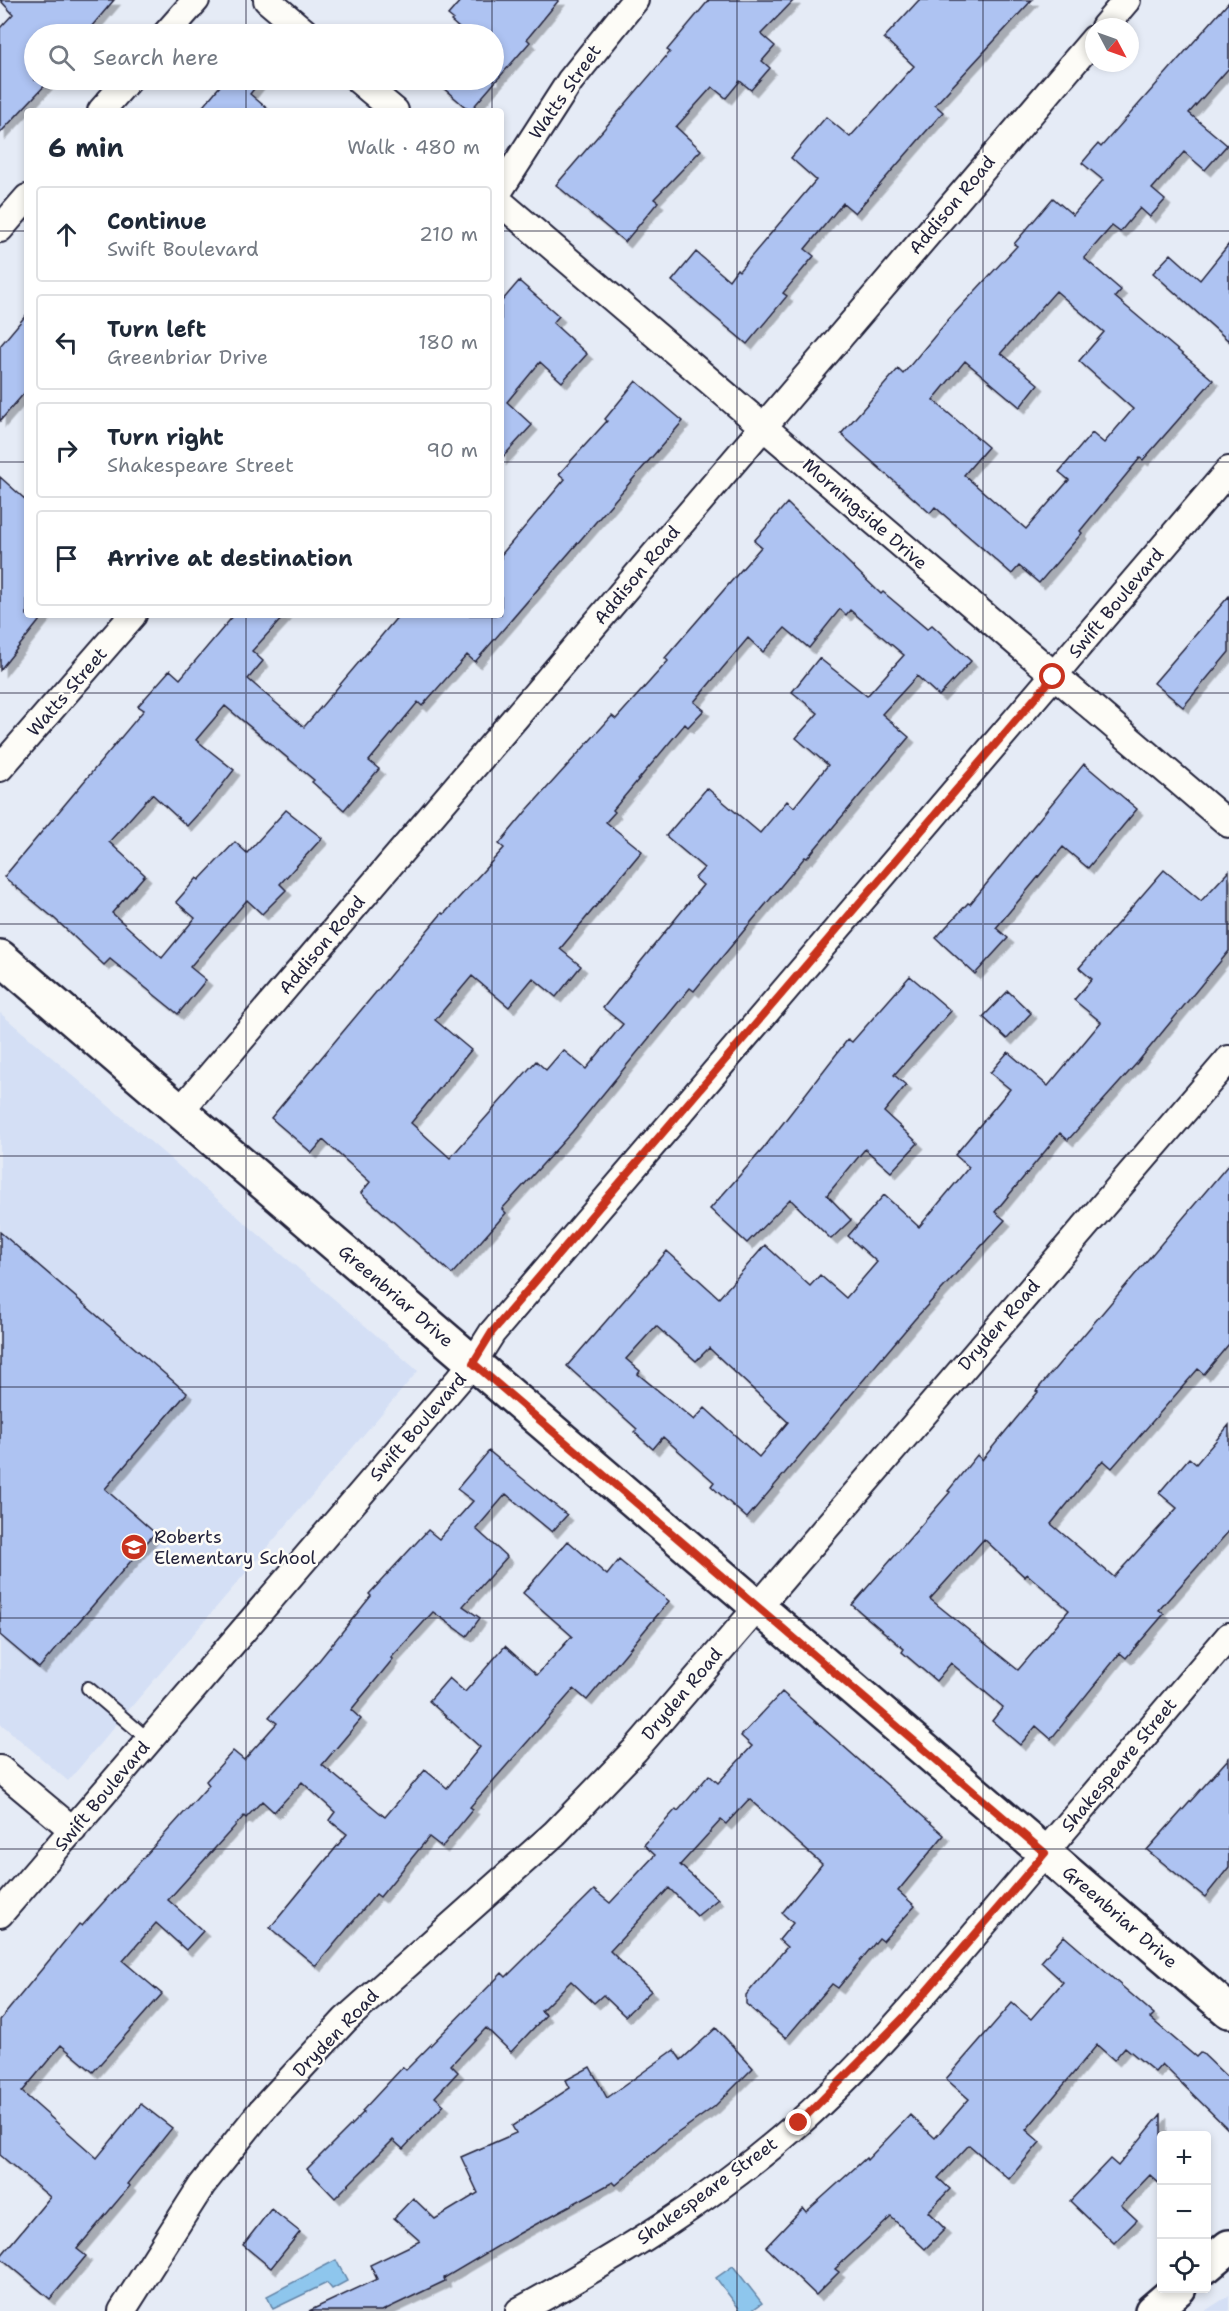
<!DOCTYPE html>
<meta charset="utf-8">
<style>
body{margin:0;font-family:"Shantell Sans",sans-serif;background:#f2f2f3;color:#1f2937}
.controls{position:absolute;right:18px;bottom:18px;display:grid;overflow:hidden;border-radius:6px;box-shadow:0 3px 9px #0003}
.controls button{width:54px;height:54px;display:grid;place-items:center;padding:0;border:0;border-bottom:2px solid #e0e1e3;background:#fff;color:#1f2937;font:30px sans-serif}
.compass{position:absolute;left:1085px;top:18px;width:54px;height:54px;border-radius:50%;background:#fff;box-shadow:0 3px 9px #0003;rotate:131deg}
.stop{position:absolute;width:18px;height:18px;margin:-14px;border:4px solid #c8321e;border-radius:50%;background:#fff}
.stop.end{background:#c8321e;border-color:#fff;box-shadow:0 2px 6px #0008}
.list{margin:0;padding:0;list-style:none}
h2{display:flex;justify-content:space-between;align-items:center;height:78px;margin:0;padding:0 24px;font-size:26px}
h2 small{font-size:20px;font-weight:400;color:#747a83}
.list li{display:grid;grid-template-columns:39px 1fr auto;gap:18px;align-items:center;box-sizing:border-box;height:96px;margin:0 12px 12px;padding:0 12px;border:2px solid #e0e1e3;border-radius:6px}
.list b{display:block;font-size:22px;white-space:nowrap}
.list p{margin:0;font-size:20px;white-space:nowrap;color:#747a83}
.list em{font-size:20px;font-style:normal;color:#747a83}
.icon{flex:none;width:33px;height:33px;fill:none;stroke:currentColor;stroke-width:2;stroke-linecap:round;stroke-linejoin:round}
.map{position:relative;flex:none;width:1229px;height:2311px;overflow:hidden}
.search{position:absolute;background:#fff;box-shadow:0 3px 9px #0003;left:24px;top:24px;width:480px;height:66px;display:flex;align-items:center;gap:15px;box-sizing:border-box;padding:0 21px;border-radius:33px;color:#747a83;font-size:22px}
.panel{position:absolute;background:#fff;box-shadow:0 3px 9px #0003;left:24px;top:108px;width:480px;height:510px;border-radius:6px}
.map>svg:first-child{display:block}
.built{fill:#d4dff5}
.water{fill:#8ec6ed;stroke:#6384a6;stroke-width:1.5}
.building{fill:#aec3f2;stroke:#22223b;stroke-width:1.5;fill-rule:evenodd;filter:url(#shadow)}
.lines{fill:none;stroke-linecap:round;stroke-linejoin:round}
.lane-casing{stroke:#22223b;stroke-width:16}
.street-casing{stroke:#22223b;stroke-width:30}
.secondary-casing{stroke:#22223b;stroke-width:38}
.lane{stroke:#fdfcf7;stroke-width:12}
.street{stroke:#fdfcf7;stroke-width:26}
.secondary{stroke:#fdfcf7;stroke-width:33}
.route{stroke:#c8321e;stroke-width:8}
.grid{fill:none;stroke:#22223b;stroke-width:1.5;stroke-opacity:0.55}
.labels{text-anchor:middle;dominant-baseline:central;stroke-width:5;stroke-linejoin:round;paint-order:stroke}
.street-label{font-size:18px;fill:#22223b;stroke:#fdfcf7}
.poi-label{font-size:18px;fill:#22223b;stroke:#fdfcf7;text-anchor:start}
</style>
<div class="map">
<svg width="1229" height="2311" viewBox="0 0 1229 2311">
<defs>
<filter id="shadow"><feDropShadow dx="5.5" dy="5.5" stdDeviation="0" flood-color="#0004"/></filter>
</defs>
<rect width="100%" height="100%" fill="#e5ebf6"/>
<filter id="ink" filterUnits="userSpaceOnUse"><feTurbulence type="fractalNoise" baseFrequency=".0167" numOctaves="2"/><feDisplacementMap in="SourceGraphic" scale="12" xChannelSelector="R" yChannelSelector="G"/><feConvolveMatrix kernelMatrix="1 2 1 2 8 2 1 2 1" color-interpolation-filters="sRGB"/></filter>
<g filter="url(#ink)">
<path class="built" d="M 0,1013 L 418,1371 L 68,1781 L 0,1723 Z
M 1229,2295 L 1229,2311 L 1205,2311 L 1228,2296 Z"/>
<path class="water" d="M 336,2260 L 347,2281 L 332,2289 L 327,2283 L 273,2309 L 267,2296 Z
M 733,2266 L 762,2303 L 751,2311 L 741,2311 L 716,2278 Z"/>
<path class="building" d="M 0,0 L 114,0 L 85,34 L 34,34 L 34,80 L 50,80 L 0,133 L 0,28 L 13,14 Z
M 461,0 L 559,0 L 527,39 L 530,42 L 470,111 L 434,80 L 494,80 L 494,34 L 466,34 L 451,21 L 453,19 L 448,15 Z
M 709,0 L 794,0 L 761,34 L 775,46 L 762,61 L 770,68 L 751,90 L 740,81 L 726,98 L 712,87 L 676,127 L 701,150 L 654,199 L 658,202 L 625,242 L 556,185 L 670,52 L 667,50 Z
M 919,0 L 1032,0 L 935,105 L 943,112 L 855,213 L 843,203 L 805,249 L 814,256 L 783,293 L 787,296 L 747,344 L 672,281 L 696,252 L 729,280 L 737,269 L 739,271 L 816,180 L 791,158 L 826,117 L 850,137 L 914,66 L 884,38 Z
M 1229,2 L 1229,68 L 1189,113 L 1227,145 L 1205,170 L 1184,152 L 1152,189 L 1165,200 L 1150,217 L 1140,208 L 1120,232 L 1112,226 L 1084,258 L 1121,290 L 1115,297 L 1213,380 L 1143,460 L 1140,458 L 1080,531 L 1082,533 L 1039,583 L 1019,566 L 1012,574 L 935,507 L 930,513 L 841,434 L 898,369 L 903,374 L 949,319 L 1017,246 L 1014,244 L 1053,198 L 1073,215 L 1103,180 L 1082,163 L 1098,144 L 1101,147 ZM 1056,291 L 1104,332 L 1079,361 L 1133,409 L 1104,443 L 1092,433 L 1059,472 L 1069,480 L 1026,529 L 964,475 L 988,447 L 933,400 L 965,361 L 1020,407 L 1038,384 L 1001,353 Z
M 225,80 L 261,80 L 250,94 L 270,111 L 199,111 Z
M 1229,244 L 1229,341 L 1153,273 L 1171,254 L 1200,280 Z
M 519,281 L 559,316 L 553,323 L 587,354 L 562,382 L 540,362 L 507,402 L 532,425 L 501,459 L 501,302 Z
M 27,314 L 27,390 L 0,421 L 0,346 Z
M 636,381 L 683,421 L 475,662 L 467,655 L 422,706 L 418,702 L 369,761 L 379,769 L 344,810 L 312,782 L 314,780 L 225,706 L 196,740 L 234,770 L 209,802 L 187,826 L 152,794 L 109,842 L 145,875 L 112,913 L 162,958 L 195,918 L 176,902 L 197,878 L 199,880 L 235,842 L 247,853 L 286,810 L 322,838 L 280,884 L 286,890 L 262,914 L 247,900 L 190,967 L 206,980 L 178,1014 L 110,959 L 104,965 L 55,919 L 4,877 L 144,710 L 138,706 L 170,670 L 180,679 L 234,615 L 285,615 L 252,651 L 263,661 L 248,679 L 304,727 L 399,615 L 501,615 L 501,555 L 565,479 L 559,474 L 607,421 L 605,419 Z
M 0,477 L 27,501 L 27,615 L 44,615 L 0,670 Z
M 787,503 L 881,594 L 883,592 L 927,629 L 932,625 L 971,661 L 939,696 L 917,676 L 882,714 L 909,737 L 807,858 L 805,857 L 694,991 L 690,988 L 572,1132 L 502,1209 L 506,1213 L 452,1274 L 361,1193 L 370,1182 L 323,1140 L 312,1153 L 271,1118 L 442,913 L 444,914 L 504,848 L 499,844 L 528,809 L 612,716 L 616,719 L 668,661 L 665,658 L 761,547 L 754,541 ZM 840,609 L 846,615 L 850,610 L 904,655 L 867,696 L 819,658 L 792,692 L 818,713 L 796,738 L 828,765 L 794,807 L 787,801 L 760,833 L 707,788 L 666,836 L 704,868 L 695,878 L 703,885 L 603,1008 L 623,1024 L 586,1069 L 563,1050 L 546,1070 L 536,1061 L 450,1158 L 411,1123 L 471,1050 L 435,1020 L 472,976 L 509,1007 L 533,978 L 556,997 L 581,966 L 560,949 L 642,851 L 606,822 L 615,812 L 613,810 L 685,724 L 688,727 L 704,710 L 694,702 L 748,638 L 763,652 L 785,628 L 809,648 Z
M 1229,596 L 1229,652 L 1183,707 L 1154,683 Z
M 1084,764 L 1137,809 L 1088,868 L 1063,847 L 996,928 L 1008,938 L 975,974 L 936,938 L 968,903 L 970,904 Z
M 1164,870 L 1201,901 L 1229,871 L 1229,951 L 1137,1063 L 1068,1140 L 1060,1133 L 995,1212 L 1005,1220 L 914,1320 L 747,1518 L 711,1486 L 714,1482 L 663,1437 L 653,1449 L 634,1432 L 637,1429 L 567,1366 L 667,1251 L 719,1298 L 765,1245 L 810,1286 L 820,1275 L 846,1298 L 877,1262 L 848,1236 L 884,1195 L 919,1227 L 969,1167 L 955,1155 L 1010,1089 L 990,1073 L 1008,1052 L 1048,1086 L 1101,1022 L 1074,1000 L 1092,979 L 1079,968 ZM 656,1326 L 696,1361 L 709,1348 L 788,1422 L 759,1457 L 705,1408 L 694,1420 L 638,1374 L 640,1371 L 626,1359 Z
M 910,976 L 951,1011 L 894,1075 L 906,1085 L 884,1112 L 918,1143 L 891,1172 L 865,1149 L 827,1195 L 851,1220 L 831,1239 L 790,1199 L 747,1243 L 710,1209 L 763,1149 L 848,1039 L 852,1042 Z
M 1008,991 L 1031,1013 L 1007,1039 L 983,1017 Z
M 1229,1164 L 1229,1344 L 1204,1374 L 1198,1369 L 1112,1468 L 1103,1460 L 1051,1524 L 1114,1577 L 1177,1508 L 1159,1493 L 1189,1458 L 1196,1464 L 1229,1425 L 1229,1531 L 1159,1610 L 1164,1614 L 1126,1658 L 1120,1653 L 1051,1739 L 1036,1726 L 1020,1745 L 992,1721 L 1003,1707 L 951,1663 L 936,1681 L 902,1652 L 904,1649 L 852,1605 L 950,1492 L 948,1491 L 977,1455 L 982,1460 L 1038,1392 L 1036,1391 ZM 984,1539 L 1025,1577 L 1027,1574 L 1069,1610 L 1018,1670 L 930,1599 Z
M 0,1232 L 187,1393 L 105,1489 L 155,1533 L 39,1668 L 0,1635 Z
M 489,1451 L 567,1515 L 552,1532 L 506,1494 L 476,1529 L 507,1557 L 463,1606 L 480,1618 L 467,1636 L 433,1612 L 391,1658 L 393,1659 L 351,1710 L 361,1719 L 322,1765 L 385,1817 L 425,1770 L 447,1788 L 480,1747 L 429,1701 L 449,1678 L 465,1692 L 505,1646 L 537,1675 L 572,1636 L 523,1593 L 568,1541 L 607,1575 L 619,1560 L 669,1601 L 587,1700 L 574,1689 L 470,1807 L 473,1809 L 442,1847 L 429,1837 L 380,1897 L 376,1894 L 316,1966 L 270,1928 L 347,1834 L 329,1820 L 335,1812 L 302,1782 L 274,1812 L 262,1801 L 246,1818 L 244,1816 L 168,1900 L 203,1931 L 186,1950 L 156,1923 L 123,1961 L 162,1994 L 93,2072 L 61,2045 L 22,2092 L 97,2158 L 141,2104 L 172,2128 L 127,2184 L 130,2186 L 77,2249 L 86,2256 L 50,2299 L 0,2257 L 50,2197 L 0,2155 L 0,2020 L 79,1924 L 82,1926 L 209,1785 L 206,1781 L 233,1751 L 244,1760 L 277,1723 L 269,1717 L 309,1673 L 371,1596 L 369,1594 L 428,1530 L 439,1539 L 473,1501 L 457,1489 Z
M 782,1692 L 944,1835 L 898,1891 L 915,1906 L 883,1941 L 879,1938 L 838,1988 L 832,1984 L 786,2038 L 746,2004 L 746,1995 L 787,1947 L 779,1940 L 793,1923 L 782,1913 L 822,1864 L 749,1799 L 726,1824 L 721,1820 L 680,1865 L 718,1899 L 697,1916 L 669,1888 L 610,1951 L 651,1991 L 625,2016 L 603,1995 L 594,2003 L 571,1981 L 541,2011 L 546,2015 L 511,2052 L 486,2028 L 451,2065 L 458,2072 L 435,2097 L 444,2105 L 403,2149 L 393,2140 L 335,2198 L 307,2169 L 364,2112 L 362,2111 L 403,2067 L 406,2070 L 502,1973 L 506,1977 L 594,1890 L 610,1903 L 655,1855 L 644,1845 L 676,1809 L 678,1811 L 709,1775 L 718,1783 L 752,1746 L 741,1736 Z
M 1229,1758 L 1229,1867 L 1205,1897 L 1147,1850 Z
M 1064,1936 L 1154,2014 L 1150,2018 L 1196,2057 L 1201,2052 L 1229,2079 L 1229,2130 L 1162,2064 L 1155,2072 L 1125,2047 L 1114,2060 L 1097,2045 L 1026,2130 L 1040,2142 L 1009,2179 L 969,2145 L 938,2178 L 950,2189 L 928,2212 L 945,2229 L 925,2249 L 891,2217 L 835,2269 L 839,2272 L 816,2295 L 766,2247 L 803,2208 L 806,2212 L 866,2158 L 867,2160 L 910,2115 L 935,2138 L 969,2099 L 946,2079 L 1012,2003 L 1031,2019 L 1063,1982 L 1041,1962 Z
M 716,2028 L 753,2068 L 714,2107 L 668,2140 L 616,2185 L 613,2182 L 520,2233 L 444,2278 L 445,2281 L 382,2311 L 309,2311 L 377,2279 L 370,2265 L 420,2241 L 394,2218 L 413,2198 L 435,2219 L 478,2193 L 461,2157 L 516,2133 L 512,2126 L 570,2088 L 566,2080 L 590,2067 L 607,2098 L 674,2050 L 681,2060 Z
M 1161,2114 L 1161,2185 L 1150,2175 L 1121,2205 L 1137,2220 L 1114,2243 L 1070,2201 L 1110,2159 L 1118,2166 Z
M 271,2209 L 300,2232 L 271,2268 L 243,2245 Z"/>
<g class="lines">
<defs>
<path id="lane" d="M 88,1688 L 149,1740"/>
<path id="street" d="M 267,0 L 307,34
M 1104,27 L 1127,0
M 166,34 L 196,0
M 358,80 L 395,111
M 101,111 L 128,80
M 501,188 L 570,81 L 635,0
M 501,203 L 1229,824
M 0,229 L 27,198
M 0,768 L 133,615
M 180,1111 L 1094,39
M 0,1769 L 73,1830
M 0,1914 L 473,1363 L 492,1333 L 1229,470
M 122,2311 L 202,2185 L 261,2111 L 345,2020 L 555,1833 L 635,1750 L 1229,1059
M 519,2311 C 617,2257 715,2198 799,2123 C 868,2062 928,1989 988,1919 C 1068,1825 1149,1731 1229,1636"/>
<path id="secondary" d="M 0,957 L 1229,2011
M 1206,2266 L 1229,2247
M 1152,2311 L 1179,2288"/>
</defs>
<use href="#lane" class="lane-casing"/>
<use href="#street" class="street-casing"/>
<use href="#secondary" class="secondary-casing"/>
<use href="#lane" class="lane"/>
<use href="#street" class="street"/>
<use href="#secondary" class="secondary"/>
</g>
</g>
<g class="lines" filter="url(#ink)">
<path class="route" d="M 799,2123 L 905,2016 L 1045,1853 L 473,1363 L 492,1332 L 1053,677"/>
</g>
<path class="grid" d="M 246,0 L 246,34M 492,0 L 492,34M 737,0 L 737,2311M 983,0 L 983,2311M 246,80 L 246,111M 492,80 L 492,111M 0,231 L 27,231M 501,231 L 1229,231M 0,462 L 27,462M 501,462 L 1229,462M 246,615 L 246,2311M 492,615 L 492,2311M 0,693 L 1229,693M 0,924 L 1229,924M 0,1156 L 1229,1156M 0,1387 L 1229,1387M 0,1618 L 1229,1618M 0,1849 L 1229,1849M 0,2080 L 1229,2080"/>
<defs>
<symbol id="school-disc" viewBox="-11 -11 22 22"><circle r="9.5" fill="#c8321e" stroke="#fdfcf7"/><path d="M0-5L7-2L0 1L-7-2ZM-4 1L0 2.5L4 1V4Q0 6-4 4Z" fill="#fff"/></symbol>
</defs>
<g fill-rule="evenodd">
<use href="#school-disc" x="119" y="1532" width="30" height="30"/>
</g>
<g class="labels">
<g class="street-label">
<text transform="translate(565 92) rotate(-55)">Watts Street</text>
<text transform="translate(952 205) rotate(-50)">Addison Road</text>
<text transform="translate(865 514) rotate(41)">Morningside Drive</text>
<text transform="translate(637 575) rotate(-50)">Addison Road</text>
<text transform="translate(1116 603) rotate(-50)">Swift Boulevard</text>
<text transform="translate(67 692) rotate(-49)">Watts Street</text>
<text transform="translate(322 945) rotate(-50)">Addison Road</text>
<text transform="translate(396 1296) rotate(41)">Greenbriar Drive</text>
<text transform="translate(999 1325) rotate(-49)">Dryden Road</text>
<text transform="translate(418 1427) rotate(-49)">Swift Boulevard</text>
<text transform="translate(682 1694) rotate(-50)">Dryden Road</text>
<text transform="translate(1119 1765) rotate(-50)">Shakespeare Street</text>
<text transform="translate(102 1796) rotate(-50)">Swift Boulevard</text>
<text transform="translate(1120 1917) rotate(41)">Greenbriar Drive</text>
<text transform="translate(336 2033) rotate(-46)">Dryden Road</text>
<text transform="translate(707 2191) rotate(-36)">Shakespeare Street</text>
</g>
<g class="poi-label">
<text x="154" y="1537">Roberts<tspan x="154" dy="21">Elementary School</tspan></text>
</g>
</g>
</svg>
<div class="controls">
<button>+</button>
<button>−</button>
<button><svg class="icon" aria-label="locate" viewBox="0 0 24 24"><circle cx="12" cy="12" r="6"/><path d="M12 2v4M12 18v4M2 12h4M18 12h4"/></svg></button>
</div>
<svg class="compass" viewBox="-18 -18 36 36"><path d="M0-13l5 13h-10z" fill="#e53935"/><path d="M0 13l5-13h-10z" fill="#747a83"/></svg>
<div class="stop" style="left:1053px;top:677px"></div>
<div class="stop end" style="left:799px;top:2123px"></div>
<div class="search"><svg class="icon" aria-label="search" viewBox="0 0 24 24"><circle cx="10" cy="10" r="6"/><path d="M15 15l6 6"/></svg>Search here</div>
<section class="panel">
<h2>6 min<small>Walk · 480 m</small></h2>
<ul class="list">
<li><svg class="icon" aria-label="ahead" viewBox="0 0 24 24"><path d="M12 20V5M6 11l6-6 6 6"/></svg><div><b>Continue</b><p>Swift Boulevard</p></div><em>210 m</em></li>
<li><svg class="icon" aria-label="left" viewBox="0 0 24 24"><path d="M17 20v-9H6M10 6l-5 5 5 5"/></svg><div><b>Turn left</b><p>Greenbriar Drive</p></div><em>180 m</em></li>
<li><svg class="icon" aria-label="right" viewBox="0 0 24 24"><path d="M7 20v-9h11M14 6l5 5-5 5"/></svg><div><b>Turn right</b><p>Shakespeare Street</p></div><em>90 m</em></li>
<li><svg class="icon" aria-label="arrive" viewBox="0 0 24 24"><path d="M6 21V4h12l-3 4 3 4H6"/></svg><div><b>Arrive at destination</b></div></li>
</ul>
</section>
</div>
